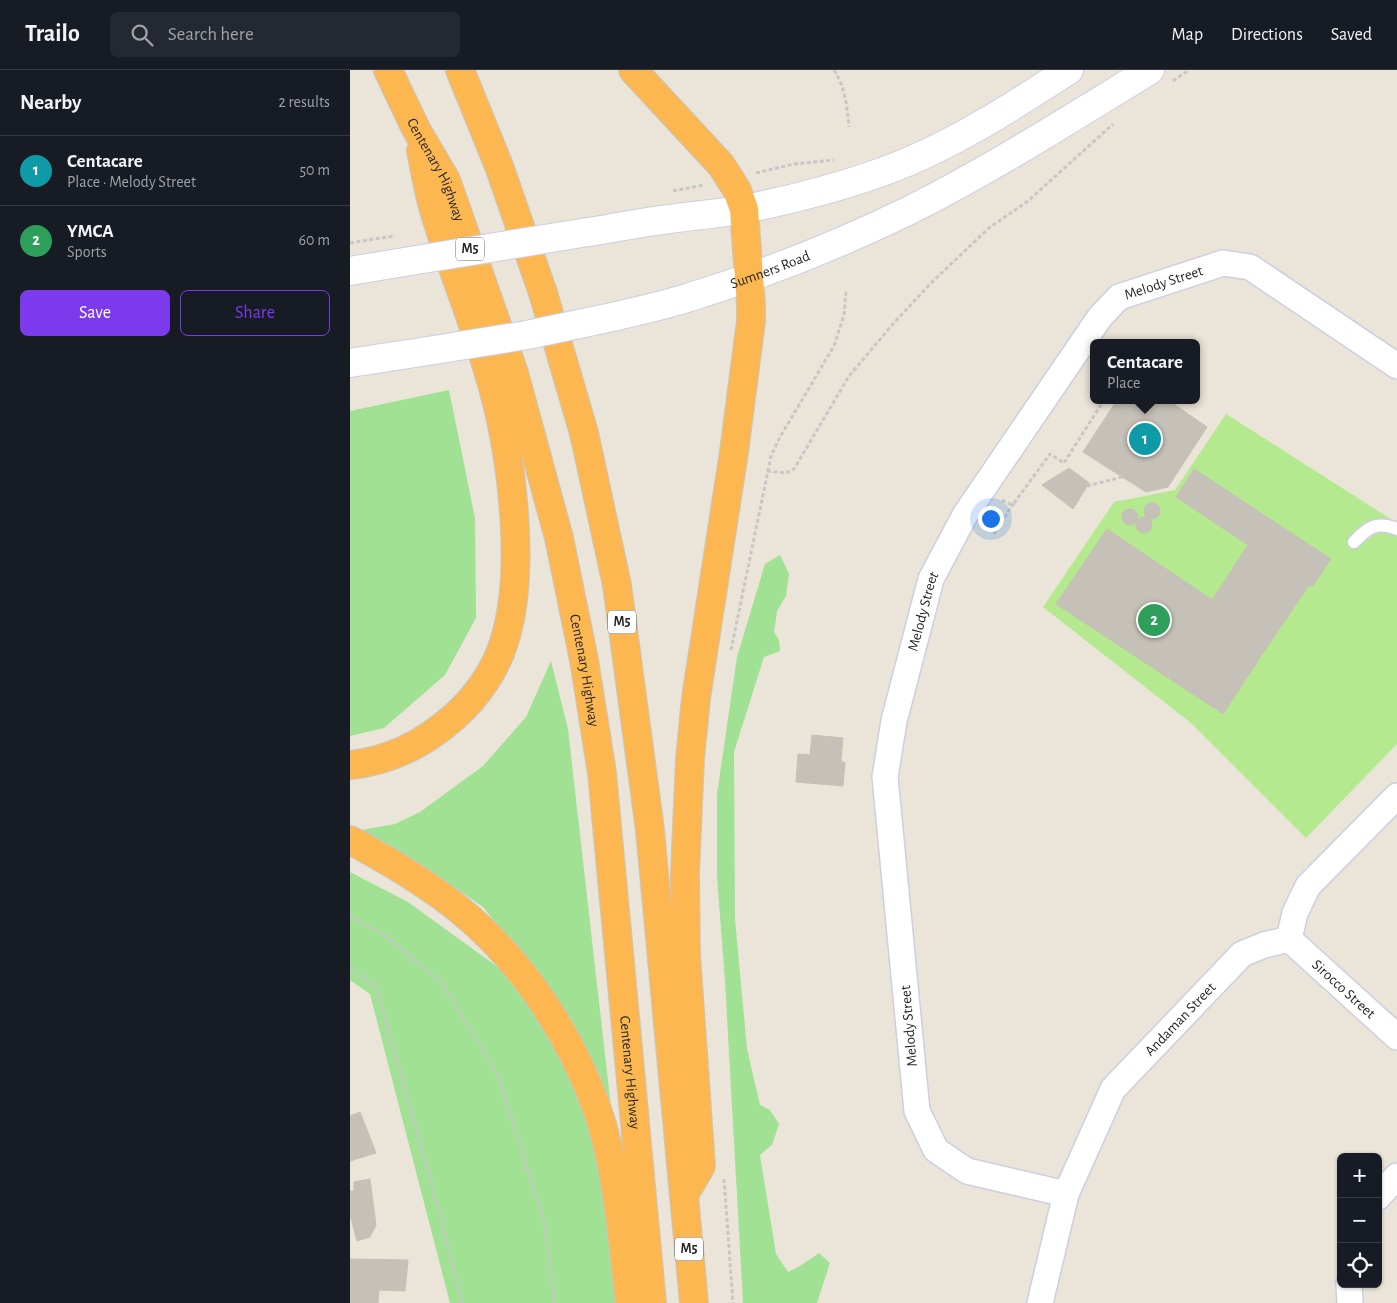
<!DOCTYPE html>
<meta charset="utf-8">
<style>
body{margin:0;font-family:"Alegreya Sans",sans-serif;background:#242831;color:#f1f3f6}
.controls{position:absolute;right:15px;bottom:15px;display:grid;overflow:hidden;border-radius:8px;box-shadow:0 1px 4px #0004}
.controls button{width:45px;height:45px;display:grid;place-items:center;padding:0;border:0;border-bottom:1px solid #363941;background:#171b24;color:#f1f3f6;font:25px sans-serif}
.you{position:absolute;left:640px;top:448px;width:18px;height:18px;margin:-12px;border:4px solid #fff;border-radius:50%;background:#1a73e8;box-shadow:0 0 0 8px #1a73e833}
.badge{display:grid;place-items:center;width:32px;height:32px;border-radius:50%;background:#7c3aed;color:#fff;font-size:16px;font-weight:700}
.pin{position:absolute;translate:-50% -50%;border:2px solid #fff;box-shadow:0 1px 5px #0006}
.popup{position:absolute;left:740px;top:269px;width:110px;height:65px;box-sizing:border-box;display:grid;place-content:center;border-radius:8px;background:#171b24;filter:drop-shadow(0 1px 4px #0005);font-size:16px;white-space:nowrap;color:#9ea1a6}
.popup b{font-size:19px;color:#f1f3f6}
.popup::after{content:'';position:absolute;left:50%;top:100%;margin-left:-10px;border:10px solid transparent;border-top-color:#171b24}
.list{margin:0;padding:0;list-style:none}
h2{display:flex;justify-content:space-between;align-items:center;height:65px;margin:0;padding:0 20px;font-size:21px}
h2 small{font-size:16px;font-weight:400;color:#9ea1a6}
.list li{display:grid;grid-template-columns:32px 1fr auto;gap:15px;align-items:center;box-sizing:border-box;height:70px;padding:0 20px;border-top:1px solid #363941}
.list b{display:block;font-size:19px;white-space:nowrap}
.list p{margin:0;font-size:16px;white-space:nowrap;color:#9ea1a6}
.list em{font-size:16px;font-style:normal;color:#9ea1a6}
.actions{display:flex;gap:10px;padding:15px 20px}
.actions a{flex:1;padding:11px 0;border:1px solid #7c3aed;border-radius:8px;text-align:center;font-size:18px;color:#7c3aed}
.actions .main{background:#7c3aed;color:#fff}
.icon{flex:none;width:28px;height:28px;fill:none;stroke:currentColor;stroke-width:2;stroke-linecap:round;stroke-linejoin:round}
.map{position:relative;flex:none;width:1047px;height:1233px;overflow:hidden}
header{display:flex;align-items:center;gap:30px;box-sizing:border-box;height:70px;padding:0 25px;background:#171b24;border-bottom:1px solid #363941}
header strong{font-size:24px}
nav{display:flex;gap:28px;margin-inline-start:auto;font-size:18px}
.search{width:350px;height:45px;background:#242831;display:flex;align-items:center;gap:12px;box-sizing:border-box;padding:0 18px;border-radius:8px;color:#9ea1a6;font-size:19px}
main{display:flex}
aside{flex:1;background:#171b24}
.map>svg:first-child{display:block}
.green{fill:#a1e194}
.pitch{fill:#b4e98f}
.building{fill:#c5c1b8;stroke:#c5c1b2}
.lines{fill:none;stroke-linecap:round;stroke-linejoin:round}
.service-casing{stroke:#cdcee0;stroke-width:15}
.minor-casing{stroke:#cdcee0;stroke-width:28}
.secondary-casing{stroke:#cdcee0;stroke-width:30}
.motorway-casing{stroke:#c7c7c7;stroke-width:30}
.path{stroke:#c7c7c7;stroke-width:3;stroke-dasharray:4 2.5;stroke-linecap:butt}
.service{stroke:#fff;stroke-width:12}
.minor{stroke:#fff;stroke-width:25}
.secondary{stroke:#fff;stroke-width:28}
.motorway{stroke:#fdb750;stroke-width:28}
.secondary-bridge-casing{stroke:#cdcee0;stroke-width:30;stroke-linecap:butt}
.path-bridge{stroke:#c7c7c7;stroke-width:3;stroke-dasharray:4 2.5;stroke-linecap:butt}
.secondary-bridge{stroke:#fff;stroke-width:28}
.labels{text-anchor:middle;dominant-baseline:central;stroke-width:5;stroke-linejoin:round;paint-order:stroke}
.shield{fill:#fff;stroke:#686868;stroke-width:1}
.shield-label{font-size:14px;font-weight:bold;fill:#272727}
.street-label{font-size:15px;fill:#272727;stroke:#fff}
</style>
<header>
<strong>Trailo</strong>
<div class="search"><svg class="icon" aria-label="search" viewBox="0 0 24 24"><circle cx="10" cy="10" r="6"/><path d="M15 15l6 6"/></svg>Search here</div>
<nav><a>Map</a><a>Directions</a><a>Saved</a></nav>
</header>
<main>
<aside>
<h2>Nearby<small>2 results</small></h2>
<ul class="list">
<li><span class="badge" style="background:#0f9aa8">1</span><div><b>Centacare</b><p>Place · Melody Street</p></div><em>50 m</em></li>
<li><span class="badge" style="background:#2e9e5b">2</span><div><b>YMCA</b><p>Sports</p></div><em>60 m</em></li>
</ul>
<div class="actions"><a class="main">Save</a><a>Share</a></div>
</aside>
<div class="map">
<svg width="1047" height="1233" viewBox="0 0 1047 1233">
<rect width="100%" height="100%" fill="#eae5d8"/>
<path class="green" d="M 99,320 L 125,448 L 126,548 L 95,605 L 34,658 L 0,666 L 0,341 Z
M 430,485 L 439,504 L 436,526 L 427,541 L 424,562 L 429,570 L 430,581 L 414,587 L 384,682 L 385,849 L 397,979 L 410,1035 L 420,1040 L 429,1054 L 422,1075 L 410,1085 L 426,1184 L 438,1202 L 450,1196 L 469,1183 L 480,1193 L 467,1233 L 393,1233 L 375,911 L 367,807 L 367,724 L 387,587 L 415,494 Z
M 201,591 L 218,659 L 262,1046 L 251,1038 L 212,935 L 133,837 L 82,802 L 6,761 L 45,754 L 70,742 L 133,696 L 176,647 Z
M 0,802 L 58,832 L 156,903 L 211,985 L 243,1063 L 258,1150 L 266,1233 L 100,1233 L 20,924 L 0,910 Z"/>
<path class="pitch" d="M 876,344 L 1047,453 L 1047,674 L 956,768 L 841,653 L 693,537 L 764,432 L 825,420 Z"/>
<path class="building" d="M 767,330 L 818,330 L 857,357 L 818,417 L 796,422 L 733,382 Z
M 719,398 L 739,413 L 723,439 L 692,415 Z
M 844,399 L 981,489 L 962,517 L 959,515 L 913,583 L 875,556 L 883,544 L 862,530 L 898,475 L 826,427 Z
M794 441a8 8 0 1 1 16 0a8 8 0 1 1-16 0Z
M772 447a8 8 0 1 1 16 0a8 8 0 1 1-16 0Z
M786 455a8 8 0 1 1 16 0a8 8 0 1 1-16 0Z
M 757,459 L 883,544 L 875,556 L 913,583 L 873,644 L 706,534 Z
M 462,665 L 493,668 L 491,691 L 495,693 L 493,716 L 446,712 L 448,684 L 460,685 Z
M 10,1042 L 26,1083 L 0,1091 L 0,1046 Z
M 20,1109 L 26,1155 L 20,1167 L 7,1171 L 1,1148 L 0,1148 L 0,1121 L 4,1121 L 4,1112 Z
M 0,1189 L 58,1190 L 55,1221 L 29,1220 L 28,1233 L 0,1233 Z"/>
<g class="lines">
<defs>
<path id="service" d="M 1004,472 C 1018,457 1027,451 1047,459"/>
<g id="minor">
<path id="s1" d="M 939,869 L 1047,967"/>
<path id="s2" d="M 716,1124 L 617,1101 L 586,1080 L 567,1041 L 535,707 L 544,651 L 581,509 L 615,445 L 750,247 L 769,227 L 873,193 L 900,197 L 1047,296"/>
<path d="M 1028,1127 L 1047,1106"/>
<path d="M 999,1214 L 1000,1233"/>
<path id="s3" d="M 690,1233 L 716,1124 L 763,1019 L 892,884 L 914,875 L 939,869 L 945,843 L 958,816 L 1047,726"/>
</g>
<g id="secondary">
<path d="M 238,162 C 265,158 292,152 320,149 C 345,145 370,144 395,139 C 449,128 504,114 555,93 C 613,69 666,34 719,0"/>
<path d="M 0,201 L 48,193"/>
<path id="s4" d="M 267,246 C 291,240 316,235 340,227 C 415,204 488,175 558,141 C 642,99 720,49 800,0"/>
<path d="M 0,293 L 78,281"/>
</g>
<g id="motorway">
<path id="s5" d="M 38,0 L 66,59 L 96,110 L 164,303 L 209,468 L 234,590 L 252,703 L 302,1233"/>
<path d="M 110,0 L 149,96 L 193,223 L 234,363 L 267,515 L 300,760 L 344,1233"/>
<path d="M 283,0 L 371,95 L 387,120 L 394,139 L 401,235 L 401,251 L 384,382 L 346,628 L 340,689 L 335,803 L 336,885 L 351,1096 L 334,1125"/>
<path d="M 0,695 C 39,691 75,673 104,647 C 127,627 147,598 155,569 C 177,496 161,376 139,304 C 123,249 100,195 84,140 C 78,120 75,100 71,81"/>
<path d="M 0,770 C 39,791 77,813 111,841 C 173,892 220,964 247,1039 C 268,1099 272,1170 280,1233"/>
</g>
</defs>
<use href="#service" class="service-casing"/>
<use href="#minor" class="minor-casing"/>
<use href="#secondary" class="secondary-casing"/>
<use href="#motorway" class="motorway-casing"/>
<path class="path" d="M 484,0 C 495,17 497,36 499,57
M 823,11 L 839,0
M 406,103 L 444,94 L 484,90
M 323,121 L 354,115
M 417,401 L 436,403 L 444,399 L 499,306 L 543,254 L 580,214 L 639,158 L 678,131 L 763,54
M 737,416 L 772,407
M 652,430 L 660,434 L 664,433 L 700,384 L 714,393 L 754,330
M 644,464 L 664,433
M 381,580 L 421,386 L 430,367 L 484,276 L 494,245 L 496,222
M 0,847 L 37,867 L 93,914 L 148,1006 L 194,1150 L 205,1233
M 0,898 L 26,916 L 78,1100 L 112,1233
M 374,1109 L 383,1233"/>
<use href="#service" class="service"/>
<use href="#minor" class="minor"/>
<use href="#secondary" class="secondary"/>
<use href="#motorway" class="motorway"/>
<defs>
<path id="secondary-bridge" d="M 48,193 L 238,162
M 78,281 L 177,265 L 267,246"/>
</defs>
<use href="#secondary-bridge" class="secondary-bridge-casing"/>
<path class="path-bridge" d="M 0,173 L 44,166"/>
<use href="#secondary-bridge" class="secondary-bridge"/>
</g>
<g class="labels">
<g class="shield">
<rect x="106" y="167.5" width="28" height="23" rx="4"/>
<rect x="258" y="540.5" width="28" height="23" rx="4"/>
<rect x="325" y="1167.5" width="28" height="23" rx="4"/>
</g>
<g class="shield-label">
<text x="120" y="179">M5</text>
<text x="272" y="552">M5</text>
<text x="339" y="1179">M5</text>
</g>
<g class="street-label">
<text stroke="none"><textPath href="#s5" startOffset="111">Centenary Highway</textPath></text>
<text stroke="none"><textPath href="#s4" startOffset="160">Sumners Road</textPath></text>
<text stroke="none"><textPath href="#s2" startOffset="1108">Melody Street</textPath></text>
<text stroke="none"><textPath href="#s2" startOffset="688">Melody Street</textPath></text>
<text stroke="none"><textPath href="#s5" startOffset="635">Centenary Highway</textPath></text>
<text stroke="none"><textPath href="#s1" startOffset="74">Sirocco Street</textPath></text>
<text stroke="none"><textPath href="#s3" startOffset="324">Andaman Street</textPath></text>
<text transform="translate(559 956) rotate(-95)">Melody Street</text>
<text stroke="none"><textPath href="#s5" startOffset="1040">Centenary Highway</textPath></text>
</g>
</g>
</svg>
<div class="controls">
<button>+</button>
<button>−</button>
<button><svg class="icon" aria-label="locate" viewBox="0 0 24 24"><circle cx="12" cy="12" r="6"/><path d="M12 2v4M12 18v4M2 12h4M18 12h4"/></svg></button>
</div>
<div class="you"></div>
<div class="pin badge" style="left:795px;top:369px;background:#0f9aa8">1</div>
<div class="popup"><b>Centacare</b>Place</div>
<div class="pin badge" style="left:804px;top:550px;background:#2e9e5b">2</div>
</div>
</main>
